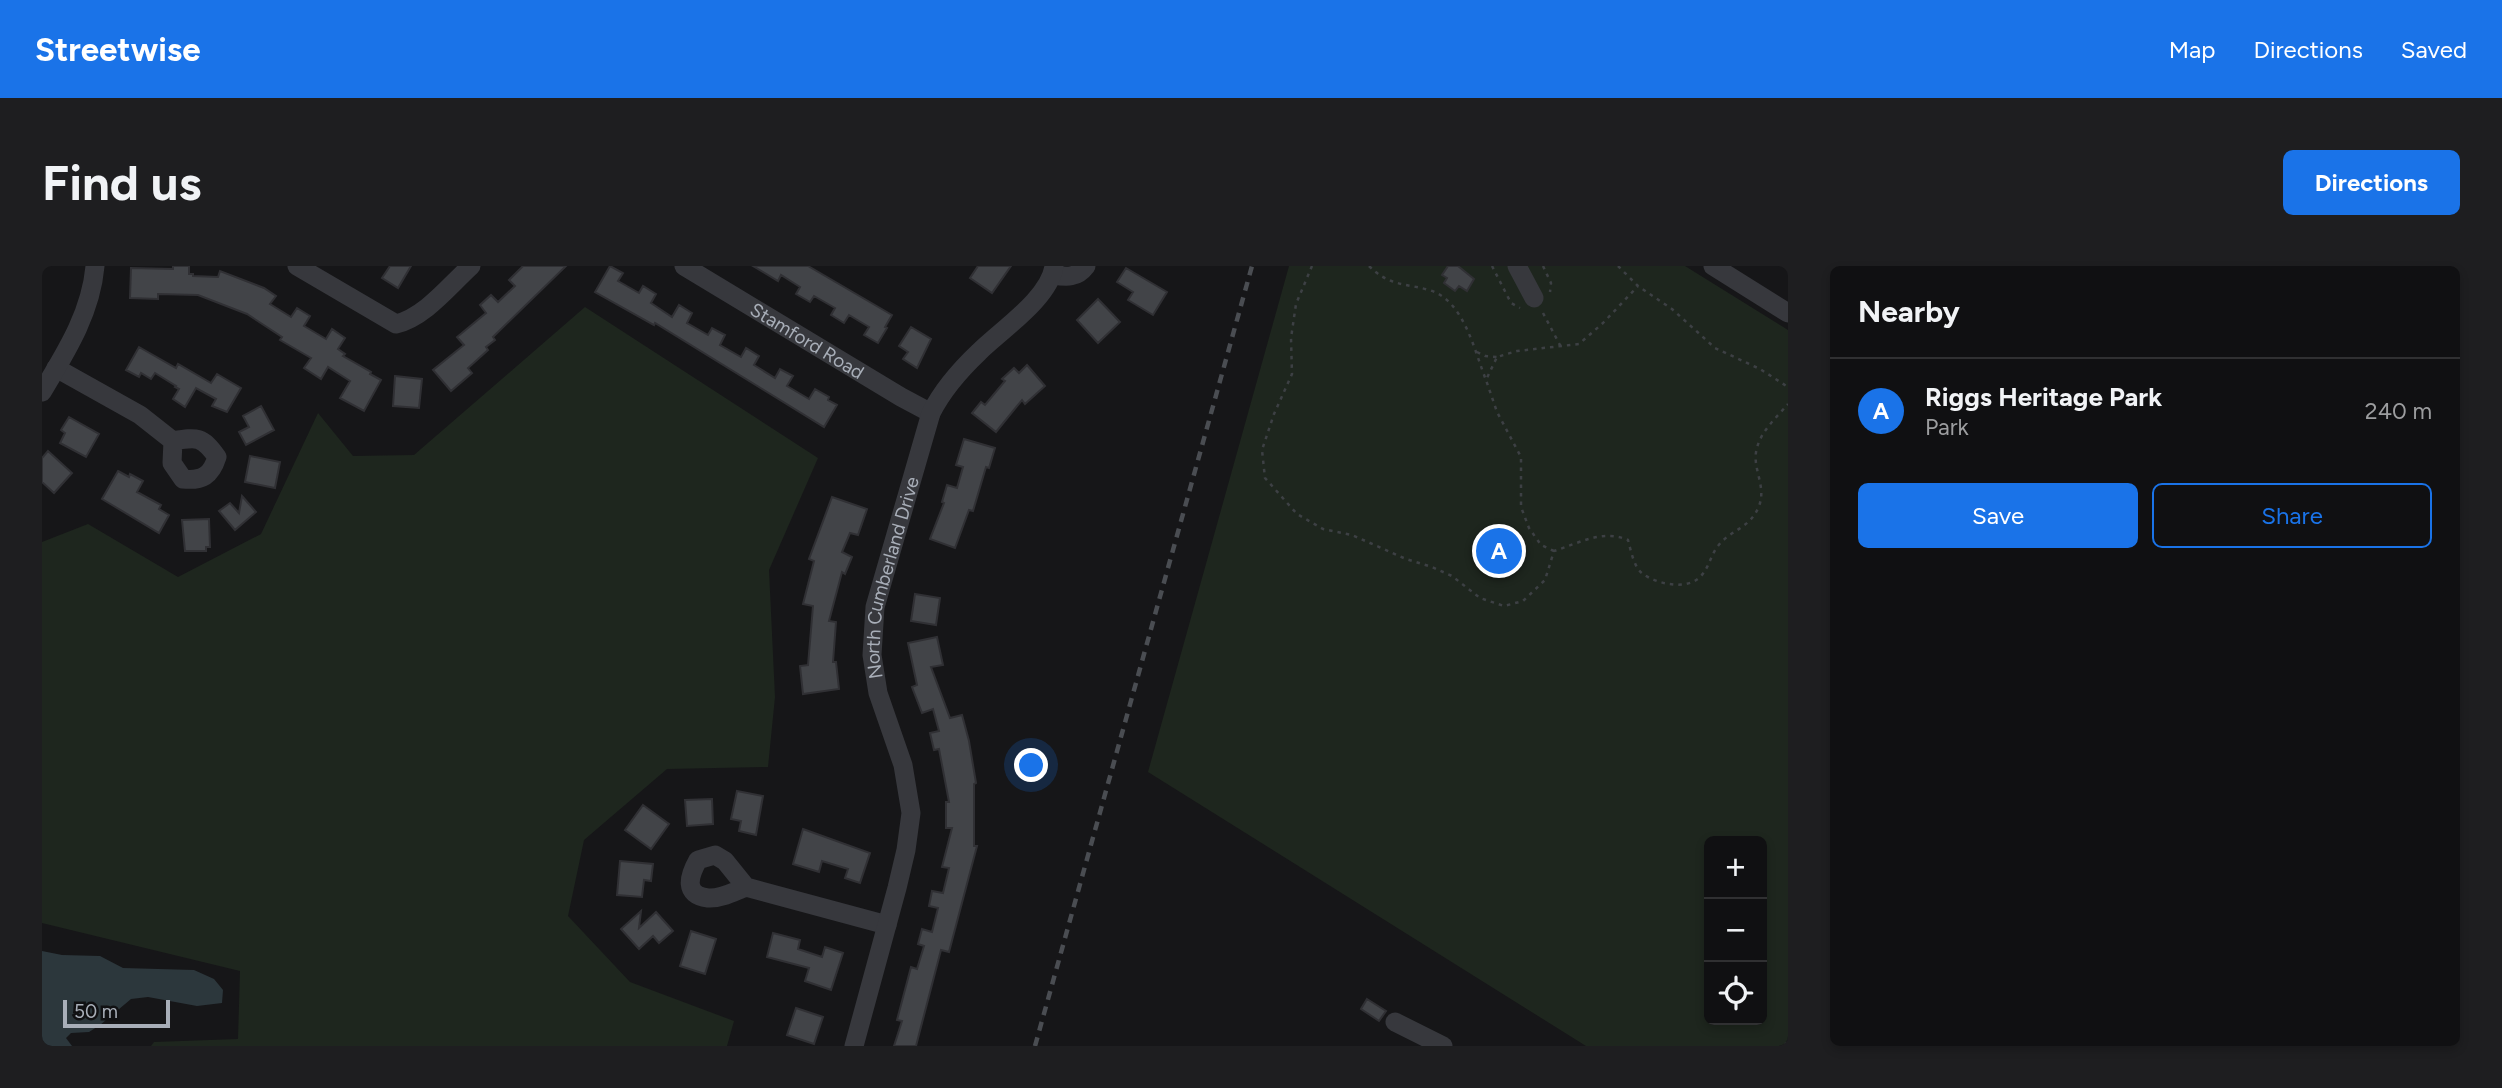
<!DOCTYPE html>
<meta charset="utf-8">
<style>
body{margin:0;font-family:Figtree,sans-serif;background:#1e1e20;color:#f1f3f6}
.controls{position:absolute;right:21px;bottom:21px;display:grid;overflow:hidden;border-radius:10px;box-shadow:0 4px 10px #0003}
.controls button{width:63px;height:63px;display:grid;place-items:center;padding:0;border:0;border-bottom:2px solid #303032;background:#101012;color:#f1f3f6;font:35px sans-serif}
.scale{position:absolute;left:21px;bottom:18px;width:107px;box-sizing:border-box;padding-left:7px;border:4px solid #a8aeb8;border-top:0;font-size:19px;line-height:24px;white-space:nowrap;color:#a8aeb8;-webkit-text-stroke:5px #111113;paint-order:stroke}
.you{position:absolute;left:990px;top:500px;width:24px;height:24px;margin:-18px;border:5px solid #fff;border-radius:50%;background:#1a73e8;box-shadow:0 0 0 10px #1a73e833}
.badge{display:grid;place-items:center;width:46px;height:46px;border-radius:50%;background:#1a73e8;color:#fff;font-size:23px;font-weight:700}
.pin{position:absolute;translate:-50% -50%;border:4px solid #fff;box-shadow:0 2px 7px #0006}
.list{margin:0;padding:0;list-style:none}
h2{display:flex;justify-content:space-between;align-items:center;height:91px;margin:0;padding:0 28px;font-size:30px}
h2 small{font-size:23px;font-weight:400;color:#9c9d9f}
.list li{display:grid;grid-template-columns:46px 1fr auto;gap:21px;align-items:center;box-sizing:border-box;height:105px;padding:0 28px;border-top:2px solid #303032}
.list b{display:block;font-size:26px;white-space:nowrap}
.list p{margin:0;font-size:23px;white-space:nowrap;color:#9c9d9f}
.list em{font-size:23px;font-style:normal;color:#9c9d9f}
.actions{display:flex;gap:14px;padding:21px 28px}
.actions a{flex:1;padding:16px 0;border:2px solid #1a73e8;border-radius:10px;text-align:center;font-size:24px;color:#1a73e8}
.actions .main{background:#1a73e8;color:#fff}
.icon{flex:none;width:38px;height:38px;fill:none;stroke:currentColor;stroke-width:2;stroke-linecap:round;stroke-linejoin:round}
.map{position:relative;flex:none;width:1746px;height:780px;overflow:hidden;border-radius:10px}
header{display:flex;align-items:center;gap:42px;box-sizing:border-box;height:98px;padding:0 35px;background:#1a73e8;color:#fff}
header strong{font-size:33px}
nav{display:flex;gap:38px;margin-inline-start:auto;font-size:24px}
.intro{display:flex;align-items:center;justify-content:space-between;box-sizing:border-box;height:168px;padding:0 42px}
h1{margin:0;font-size:49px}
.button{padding:18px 32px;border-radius:10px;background:#1a73e8;color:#fff;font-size:24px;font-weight:700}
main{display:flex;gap:42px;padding:0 42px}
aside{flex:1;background:#101012;border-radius:10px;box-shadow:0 4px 10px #0003}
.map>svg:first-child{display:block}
.green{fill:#1e261e;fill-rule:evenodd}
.water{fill:#2c373c}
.building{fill:#424448;stroke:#303034;stroke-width:2}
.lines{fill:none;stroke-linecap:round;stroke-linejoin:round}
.path{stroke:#3d4044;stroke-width:2.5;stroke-dasharray:3.5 5;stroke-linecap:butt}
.minor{stroke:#37383d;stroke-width:19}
.rail{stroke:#4a4d52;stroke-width:4.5;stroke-dasharray:9 7;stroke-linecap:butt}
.labels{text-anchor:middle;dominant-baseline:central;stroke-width:6;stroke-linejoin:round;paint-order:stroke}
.street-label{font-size:19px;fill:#a8aeb8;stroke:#111113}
</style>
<header>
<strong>Streetwise</strong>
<nav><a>Map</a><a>Directions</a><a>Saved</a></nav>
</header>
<div class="intro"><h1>Find us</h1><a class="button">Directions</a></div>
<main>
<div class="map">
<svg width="1746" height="780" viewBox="0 0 1746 780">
<rect width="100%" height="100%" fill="#161618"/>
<path class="green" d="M 1247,0 L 1643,0 L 1746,64 L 1746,780 L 1544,780 L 1106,506 ZM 1667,575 L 1720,575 L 1720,754 L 1667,754 Z
M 543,41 L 776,192 L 727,304 L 733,431 L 726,501 L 625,503 L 542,574 L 526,650 L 588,716 L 692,755 L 685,780 L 109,780 L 112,776 L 196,773 L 198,705 L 0,657 L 0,276 L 46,258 L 136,311 L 219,268 L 276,147 L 311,190 L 372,189 Z"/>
<path class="water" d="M 0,685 L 20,689 L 58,690 L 81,702 L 152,704 L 172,713 L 181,724 L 180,737 L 155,740 L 106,731 L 89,733 L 58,759 L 47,766 L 29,767 L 24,772 L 30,780 L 0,780 Z"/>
<path class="building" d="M 131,0 L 147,0 L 147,8 L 151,8 L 151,10 L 176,11 L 178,5 L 222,22 L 234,30 L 228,38 L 249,51 L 255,42 L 268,50 L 262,60 L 284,73 L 290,63 L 303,72 L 296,83 L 303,88 L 301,90 L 329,106 L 328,108 L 339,114 L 322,145 L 298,132 L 308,115 L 286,101 L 279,113 L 262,102 L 269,92 L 238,74 L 240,71 L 205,48 L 156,29 L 116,28 L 116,33 L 88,32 L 89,2 L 131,3 Z
M 348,0 L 369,0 L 356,22 L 340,12 Z
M 481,0 L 524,0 L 451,71 L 453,74 L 444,81 L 446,84 L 426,102 L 430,107 L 409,125 L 391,104 L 422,79 L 415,71 L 444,47 L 438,39 L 449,29 L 456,36 L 473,20 L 467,14 Z
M 568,0 L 581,7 L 576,15 L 597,27 L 601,20 L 614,28 L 609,37 L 630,51 L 637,39 L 650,47 L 645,57 L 666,69 L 670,62 L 683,69 L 678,79 L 699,91 L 704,82 L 717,90 L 712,99 L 733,112 L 738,103 L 751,110 L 745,120 L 767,133 L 773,123 L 787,131 L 786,134 L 795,139 L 782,161 L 613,57 L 612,59 L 553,26 Z
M 711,0 L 766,0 L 850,49 L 843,61 L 845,62 L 836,77 L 822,69 L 827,61 L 807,49 L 802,57 L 789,49 L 793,42 L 772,30 L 768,36 L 754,28 L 758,21 L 739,9 L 736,15 Z
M 936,0 L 969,0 L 950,27 L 928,12 Z
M 1406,0 L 1416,0 L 1432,13 L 1425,25 L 1417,20 L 1413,25 L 1402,17 L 1405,12 L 1400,9 Z
M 1084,2 L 1125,26 L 1111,49 L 1086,34 L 1091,26 L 1075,16 Z
M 1056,33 L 1078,56 L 1056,77 L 1035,54 Z
M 869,61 L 889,73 L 875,102 L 861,93 L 866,86 L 857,80 Z
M 97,81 L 134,102 L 136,98 L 169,117 L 175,108 L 199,122 L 185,146 L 170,140 L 174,133 L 154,122 L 143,141 L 131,133 L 137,123 L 133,121 L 134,120 L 113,107 L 109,113 L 99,107 L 97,111 L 84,104 Z
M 985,99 L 1003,120 L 983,138 L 980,134 L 954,166 L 930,147 L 939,136 L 943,139 L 963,115 L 960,113 L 972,102 L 977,107 Z
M 353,110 L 380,113 L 377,142 L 351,140 Z
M 219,140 L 232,164 L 204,179 L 197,166 L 207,161 L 201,150 Z
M 27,151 L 57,168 L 44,191 L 18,177 L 23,167 L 19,164 Z
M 922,173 L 953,182 L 947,202 L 944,201 L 931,245 L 927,244 L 913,282 L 888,273 L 902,237 L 900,236 L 905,219 L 915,222 L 921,201 L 914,199 Z
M 6,185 L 30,207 L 12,227 L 0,216 L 0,192 Z
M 208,190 L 238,196 L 233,222 L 203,216 Z
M 76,205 L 87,211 L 88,208 L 101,215 L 95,226 L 119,239 L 117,243 L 127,249 L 117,267 L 60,233 Z
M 200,230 L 214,246 L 193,264 L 177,245 L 188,237 L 197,247 Z
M 790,231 L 825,243 L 816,269 L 808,267 L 800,286 L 810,291 L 803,308 L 800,306 L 787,355 L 794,356 L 791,396 L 794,396 L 797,423 L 761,428 L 758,400 L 766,399 L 771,340 L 761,338 L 772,295 L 767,293 Z
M 167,253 L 168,281 L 164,281 L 164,285 L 143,285 L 140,254 Z
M 873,328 L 898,332 L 894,359 L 869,355 Z
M 895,371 L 901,399 L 889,401 L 908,452 L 920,449 L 927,475 L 934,517 L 932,518 L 932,580 L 935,580 L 907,686 L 899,684 L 874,780 L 852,780 L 860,755 L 855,754 L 869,701 L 875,703 L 882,680 L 876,678 L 880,663 L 890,666 L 896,642 L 887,640 L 890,625 L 901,627 L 907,602 L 900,601 L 910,562 L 904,562 L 904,536 L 907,536 L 897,483 L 892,484 L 888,467 L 897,465 L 891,443 L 880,447 L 870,421 L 875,419 L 866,377 Z
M 695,525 L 721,530 L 714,569 L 697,565 L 699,555 L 689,553 Z
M 670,533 L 671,558 L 645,560 L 643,534 Z
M 601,539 L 627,558 L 609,583 L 583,564 Z
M 761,563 L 828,587 L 818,617 L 803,612 L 806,603 L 780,595 L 777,606 L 751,598 Z
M 578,595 L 611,598 L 609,615 L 602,614 L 600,631 L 575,629 Z
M 599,645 L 597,662 L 614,646 L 631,665 L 617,677 L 611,670 L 597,683 L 579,663 Z
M 649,665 L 674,673 L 663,708 L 638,700 Z
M 731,667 L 758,674 L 756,683 L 780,691 L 783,681 L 801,687 L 789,724 L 763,715 L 767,702 L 725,691 Z
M 1325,733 L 1344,745 L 1337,755 L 1319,743 Z
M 754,742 L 781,751 L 772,778 L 745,769 Z"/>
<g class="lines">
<path class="path" d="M 1270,0 L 1254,38 L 1249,72 L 1250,108 L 1232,148 L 1220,184 L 1223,212 L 1255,248 L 1281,263 L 1310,269 L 1364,293 L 1390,301 L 1410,310 L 1438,332 L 1462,340 L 1481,335 L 1503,314 L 1512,285 C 1537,277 1561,263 1586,274 C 1589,285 1592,302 1601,308 C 1615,318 1643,324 1657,312 C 1667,303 1668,290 1676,280 C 1689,263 1708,263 1717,240 C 1725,220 1709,201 1715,182 C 1719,165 1735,151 1746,138
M 1327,0 C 1347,20 1362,17 1387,24 C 1422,34 1432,84 1444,114
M 1450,0 L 1469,37 L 1478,42
M 1501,0 L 1509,17 L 1508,26
M 1576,0 L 1596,20 L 1630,43 L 1673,82 L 1718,103 L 1746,121
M 1501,47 L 1519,81
M 1435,86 L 1443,90 L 1455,91
M 1512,285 L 1499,279 L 1487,262 L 1479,241 L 1479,191 L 1455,146 L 1444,114 L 1455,91 L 1475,85 L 1537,78 L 1561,57 L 1596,20
M 1743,780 L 1746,772"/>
<g class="minor">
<path d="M 255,0 L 354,58 C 383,51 407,20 429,0"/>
<path id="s1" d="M 642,0 L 859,131 L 889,147"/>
<path d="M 1475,0 L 1492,32"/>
<path d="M 1671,0 L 1746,47"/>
<path d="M 1011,9 C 1025,11 1035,12 1044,0"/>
<path d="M 14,102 L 98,149 L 131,175 L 130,197 L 141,213 C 160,215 169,210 175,191 C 160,170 155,171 131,175"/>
<path d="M 0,126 C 24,86 49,47 53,0"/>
<path d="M 704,621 L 683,595 L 673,589 L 656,594 C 647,610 641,629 666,632 C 679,633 693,625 704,621 L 845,659"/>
<path d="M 1353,756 L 1401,780"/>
<path id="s2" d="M 812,780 L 855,622 L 864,584 L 869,547 L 861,499 L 836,427 L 830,389 L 833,341 L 889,147 C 901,123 918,104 937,86 C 959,64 1008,32 1012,0"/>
</g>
<path class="rail" d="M 993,780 L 1210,0"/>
</g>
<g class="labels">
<g class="street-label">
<text stroke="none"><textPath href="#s1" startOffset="144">Stamford Road</textPath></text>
<text stroke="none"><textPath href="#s2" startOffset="483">North Cumberland Drive</textPath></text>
</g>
</g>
</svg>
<div class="controls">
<button>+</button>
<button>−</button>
<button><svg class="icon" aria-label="locate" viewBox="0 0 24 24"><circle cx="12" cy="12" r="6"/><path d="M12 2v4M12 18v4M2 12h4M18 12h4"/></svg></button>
</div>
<div class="scale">50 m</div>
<div class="you"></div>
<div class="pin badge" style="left:1457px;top:285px">A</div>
</div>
<aside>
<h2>Nearby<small></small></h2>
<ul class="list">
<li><span class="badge">A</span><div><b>Riggs Heritage Park</b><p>Park</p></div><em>240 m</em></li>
</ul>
<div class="actions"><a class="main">Save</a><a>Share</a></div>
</aside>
</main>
